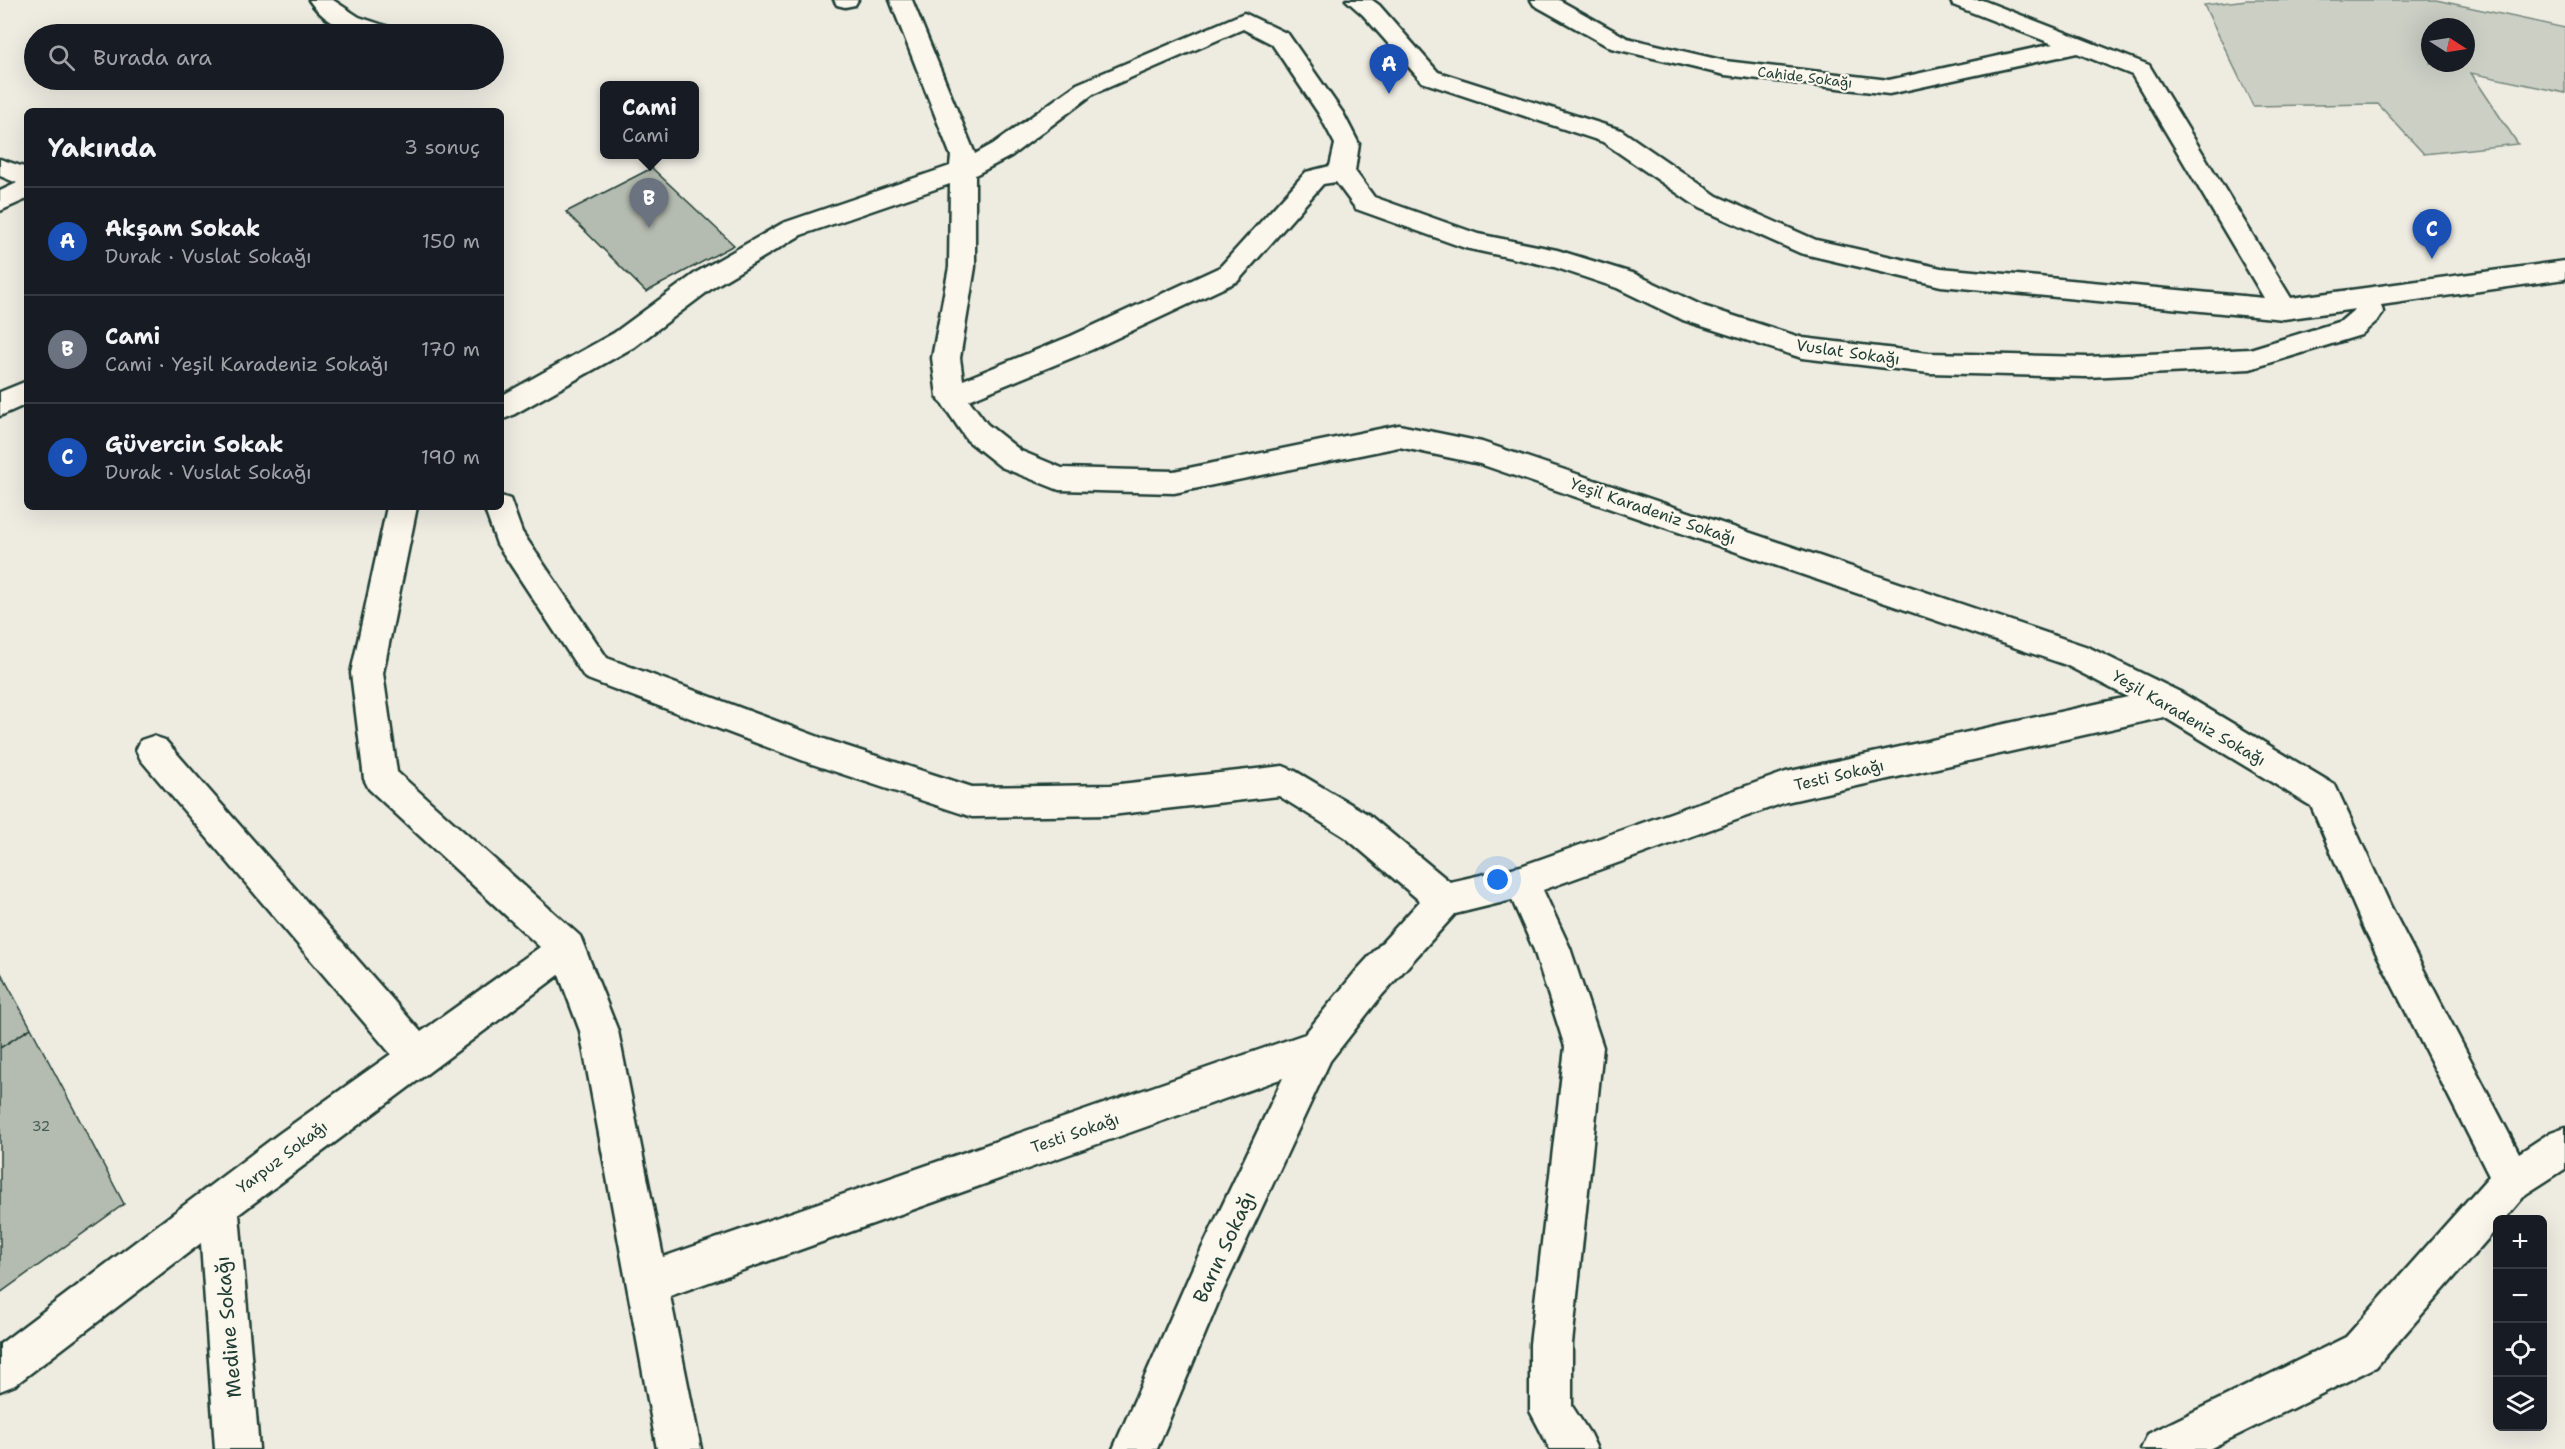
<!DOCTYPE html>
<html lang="tr">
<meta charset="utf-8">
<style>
body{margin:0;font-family:"Shantell Sans",sans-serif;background:#20242c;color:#f1f3f6}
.controls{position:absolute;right:18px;bottom:18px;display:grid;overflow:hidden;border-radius:9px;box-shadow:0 6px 24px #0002}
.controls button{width:54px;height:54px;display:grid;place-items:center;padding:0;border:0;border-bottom:2px solid #363941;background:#171b24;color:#f1f3f6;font:30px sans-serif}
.compass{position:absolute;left:2421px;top:18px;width:54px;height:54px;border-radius:50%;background:#171b24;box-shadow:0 6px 24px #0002;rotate:102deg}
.you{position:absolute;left:1498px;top:880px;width:21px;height:21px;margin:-15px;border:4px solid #fff;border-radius:50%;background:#1a73e8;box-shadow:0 0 0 9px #1a73e833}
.badge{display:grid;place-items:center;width:39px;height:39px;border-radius:50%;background:#92a19f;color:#fff;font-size:20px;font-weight:700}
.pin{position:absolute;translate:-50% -50px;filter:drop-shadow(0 2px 3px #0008)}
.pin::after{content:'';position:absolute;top:32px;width:21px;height:18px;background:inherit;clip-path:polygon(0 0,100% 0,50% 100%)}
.popup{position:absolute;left:600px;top:81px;width:99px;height:78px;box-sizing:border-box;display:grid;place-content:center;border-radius:9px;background:#171b24;filter:drop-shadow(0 2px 4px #0005);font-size:20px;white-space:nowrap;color:#9ea1a6}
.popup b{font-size:22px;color:#f1f3f6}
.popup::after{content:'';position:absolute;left:50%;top:100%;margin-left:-12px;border:12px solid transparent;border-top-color:#171b24}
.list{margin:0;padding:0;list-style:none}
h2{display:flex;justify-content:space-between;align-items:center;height:78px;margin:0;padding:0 24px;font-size:26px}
h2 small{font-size:20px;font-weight:400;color:#9ea1a6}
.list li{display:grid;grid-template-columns:39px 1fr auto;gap:18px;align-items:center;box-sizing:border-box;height:108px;padding:0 24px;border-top:2px solid #363941}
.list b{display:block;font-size:22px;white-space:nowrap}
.list p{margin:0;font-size:20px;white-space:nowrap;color:#9ea1a6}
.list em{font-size:20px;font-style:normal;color:#9ea1a6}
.icon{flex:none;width:33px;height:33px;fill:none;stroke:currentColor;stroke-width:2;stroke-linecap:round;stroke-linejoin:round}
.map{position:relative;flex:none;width:2565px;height:1449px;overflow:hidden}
.search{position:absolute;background:#171b24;box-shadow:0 6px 24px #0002;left:24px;top:24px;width:480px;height:66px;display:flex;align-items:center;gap:15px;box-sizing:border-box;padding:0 21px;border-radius:33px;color:#9ea1a6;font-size:22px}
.panel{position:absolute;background:#171b24;box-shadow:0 6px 24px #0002;left:24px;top:108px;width:480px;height:402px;border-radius:9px}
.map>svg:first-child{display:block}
.green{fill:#cbcfc4;stroke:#75867c;stroke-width:1.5;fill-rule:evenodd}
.building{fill:#b4bbb0;stroke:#1f3d34;stroke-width:1.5}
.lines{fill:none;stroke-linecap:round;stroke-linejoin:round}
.street-casing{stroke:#1f3d34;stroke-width:5}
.street{fill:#fbf7ec;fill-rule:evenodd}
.labels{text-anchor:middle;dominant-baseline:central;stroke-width:4.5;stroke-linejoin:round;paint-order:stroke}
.far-street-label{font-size:14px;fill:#1f3d34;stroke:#fbf7ec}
.number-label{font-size:14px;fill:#445c53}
.street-label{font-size:16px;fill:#1f3d34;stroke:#fbf7ec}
.near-street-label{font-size:20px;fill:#1f3d34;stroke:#fbf7ec}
</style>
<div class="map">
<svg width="2565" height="1449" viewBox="0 0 2565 1449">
<rect width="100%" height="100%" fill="#eeece1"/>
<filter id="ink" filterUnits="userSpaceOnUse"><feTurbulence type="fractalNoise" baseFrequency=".0167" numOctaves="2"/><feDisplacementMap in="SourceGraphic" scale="12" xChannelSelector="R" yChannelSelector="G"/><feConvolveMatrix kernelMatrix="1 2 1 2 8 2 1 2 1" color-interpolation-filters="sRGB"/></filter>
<g filter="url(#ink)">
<path class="green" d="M 2247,0 L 2436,0 L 2565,28 L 2565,93 L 2471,73 L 2518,144 L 2424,154 L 2378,104 L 2253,106 L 2204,5 ZM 2430,27 L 2466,27 L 2466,63 L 2430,63 Z"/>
<path class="building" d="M 652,168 L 734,245 L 646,292 L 566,212 Z
M 0,971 L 31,1028 L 0,1048 Z
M 31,1028 L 124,1204 L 0,1293 L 0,1048 Z"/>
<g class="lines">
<defs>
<path id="street" d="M 309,0 L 333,0 L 359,17 L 395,29 L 399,34 C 365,38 329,30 309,0 Z
M 834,0 L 858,0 L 855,5 L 845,7 L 837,5 Z
M 890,0 L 912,0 L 975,154 L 993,144 L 1077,84 L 1244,13 L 1288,34 L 1343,113 L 1359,144 L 1355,171 L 1374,197 L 1478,234 L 1557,250 L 1635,274 L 1703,306 L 1803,338 L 1929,353 L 2087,357 L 2250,349 L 2341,321 L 2355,309 L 2284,319 L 1941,286 L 1800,253 L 1699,208 L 1603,142 L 1422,82 L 1363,15 L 1346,0 L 1372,0 L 1379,5 L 1438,72 L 1621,130 L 1717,196 L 1816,240 L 1941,268 L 2264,298 L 2132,75 L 2077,53 L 1889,94 L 1725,75 L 1611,48 L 1534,5 L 1531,0 L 1559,0 L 1627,38 L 1725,61 L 1889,80 L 2053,44 L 1953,5 L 1950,0 L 1982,0 L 2149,65 L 2291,298 L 2565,261 L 2565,279 L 2381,305 L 2383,312 L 2379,319 L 2361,335 L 2250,369 L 2087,377 L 1929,373 L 1802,358 L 1683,320 L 1617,288 L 1554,267 L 1465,248 L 1356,209 L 1336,182 L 1323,184 L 1238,281 L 1091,350 L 969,400 L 987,424 L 1021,451 L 1062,468 L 1174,471 L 1399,425 L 1482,442 L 2088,647 L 2180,692 L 2335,785 L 2391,907 L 2519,1153 L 2551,1132 L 2565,1127 L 2565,1169 L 2526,1194 L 2504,1220 L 2498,1220 L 2498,1227 L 2376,1367 L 2209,1449 L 2141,1449 L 2148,1434 L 2346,1337 L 2489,1176 L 2365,931 L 2311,806 L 2164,717 L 1786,802 L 1543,890 L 1570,948 L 1603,1047 L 1572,1344 L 1572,1406 L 1590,1434 L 1597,1449 L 1550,1449 L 1530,1411 L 1530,1344 L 1565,1047 L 1534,950 L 1512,900 L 1455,914 L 1382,995 L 1330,1061 L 1222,1293 L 1157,1449 L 1113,1449 L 1194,1265 L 1283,1078 L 670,1296 L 701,1449 L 657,1449 L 580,1031 L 559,975 L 239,1214 L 259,1449 L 215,1449 L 201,1243 L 15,1385 L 0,1391 L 0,1344 L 280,1133 L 391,1054 L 141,760 L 136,750 L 141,740 L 153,736 L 165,740 L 421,1032 L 540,947 L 369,789 L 364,779 L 351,673 L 387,507 L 417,507 L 383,673 L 397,772 L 580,936 L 618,1031 L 663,1257 L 1305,1034 L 1356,971 L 1420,901 L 1345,837 L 1279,796 L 1111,815 L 972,817 L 812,764 L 585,678 L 497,544 L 484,507 L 501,507 L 501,496 L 510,499 L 522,532 L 607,658 L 827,740 L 972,787 L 1111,785 L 1283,766 L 1295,771 L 1369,815 L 1450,882 L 1521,866 L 1786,772 L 2128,697 L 2066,665 L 1480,464 L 1399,447 L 1174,493 L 1059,490 L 1001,467 L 967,440 L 937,396 L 932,358 L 949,267 L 950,184 L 801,235 L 715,286 L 634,347 L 511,416 L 501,420 L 501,396 L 614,333 L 697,272 L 783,223 L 950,166 L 951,156 ZM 1243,29 L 1272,44 L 1319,114 L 1335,144 L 1330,166 L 1306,172 L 1220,267 L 1071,336 L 963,380 L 960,358 L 975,267 L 975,175 L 1011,156 L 1093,94 Z
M 0,159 L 27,168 L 27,199 L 0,211 L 0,191 L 17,183 L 0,176 Z
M 27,381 L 27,404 L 0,416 L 0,392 Z"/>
</defs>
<use href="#street" class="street-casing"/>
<use href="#street" class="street"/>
</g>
</g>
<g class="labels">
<g class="far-street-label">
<text transform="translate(1805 77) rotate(7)">Cahide Sokağı</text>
</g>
<g class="number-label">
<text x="41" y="1126">32</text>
</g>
<g class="street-label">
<text transform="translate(1848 352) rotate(8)">Vuslat Sokağı</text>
<text transform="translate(1653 511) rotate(19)">Yeşil Karadeniz Sokağı</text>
<text transform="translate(2189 718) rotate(30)">Yeşil Karadeniz Sokağı</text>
<text transform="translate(1839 775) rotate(-13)">Testi Sokağı</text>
<text transform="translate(1075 1133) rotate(-19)">Testi Sokağı</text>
<text transform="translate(282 1157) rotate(-37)">Yarpuz Sokağı</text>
</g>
<g class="near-street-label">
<text transform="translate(1224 1247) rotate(-65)">Barın Sokağı</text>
<text transform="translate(228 1327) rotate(-95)">Medine Sokağı</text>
</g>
</g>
</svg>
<div class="controls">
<button>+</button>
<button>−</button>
<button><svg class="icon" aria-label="locate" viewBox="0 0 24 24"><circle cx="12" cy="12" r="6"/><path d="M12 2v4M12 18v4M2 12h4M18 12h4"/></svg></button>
<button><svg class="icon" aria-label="layers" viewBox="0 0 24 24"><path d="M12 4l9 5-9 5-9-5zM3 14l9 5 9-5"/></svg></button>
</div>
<svg class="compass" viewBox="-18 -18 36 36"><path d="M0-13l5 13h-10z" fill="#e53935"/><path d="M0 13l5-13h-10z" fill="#9ea1a6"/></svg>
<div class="you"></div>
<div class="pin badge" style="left:1389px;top:94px;background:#1a4fb4">A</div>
<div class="pin badge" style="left:649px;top:228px;background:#6b7280">B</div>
<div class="popup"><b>Cami</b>Cami</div>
<div class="pin badge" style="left:2432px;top:259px;background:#1a4fb4">C</div>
<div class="search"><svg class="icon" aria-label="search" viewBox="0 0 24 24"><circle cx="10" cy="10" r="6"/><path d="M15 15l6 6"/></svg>Burada ara</div>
<section class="panel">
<h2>Yakında<small>3 sonuç</small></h2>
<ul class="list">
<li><span class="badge" style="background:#1a4fb4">A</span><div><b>Akşam Sokak</b><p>Durak · Vuslat Sokağı</p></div><em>150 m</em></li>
<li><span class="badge" style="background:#6b7280">B</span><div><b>Cami</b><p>Cami · Yeşil Karadeniz Sokağı</p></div><em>170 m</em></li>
<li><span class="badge" style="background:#1a4fb4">C</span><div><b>Güvercin Sokak</b><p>Durak · Vuslat Sokağı</p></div><em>190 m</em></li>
</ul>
</section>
</div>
